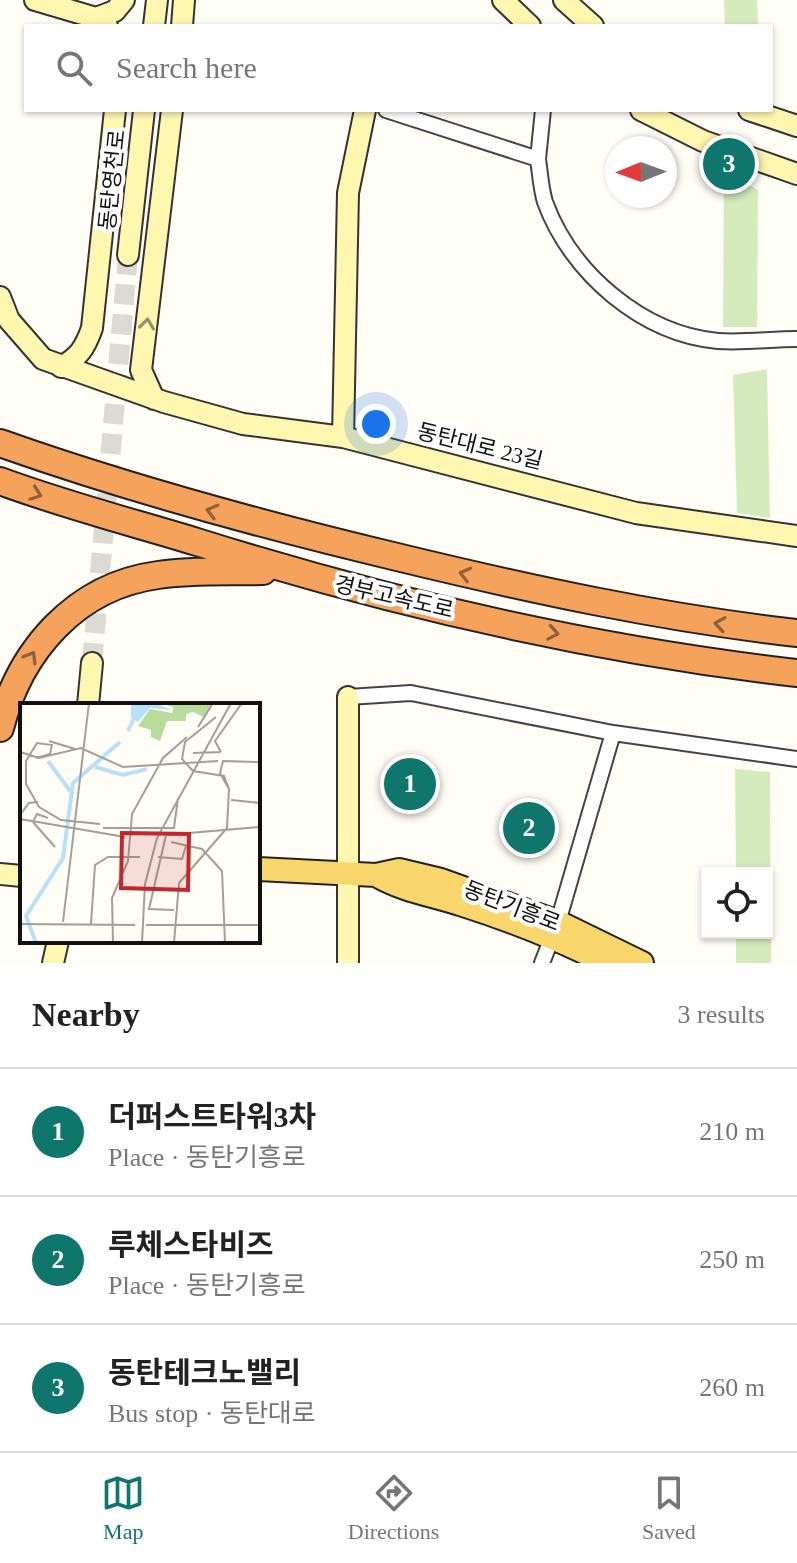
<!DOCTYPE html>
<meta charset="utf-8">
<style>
body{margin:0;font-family:"Times New Roman","Noto Sans KR",serif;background:#f2f2f2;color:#222}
.controls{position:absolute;right:24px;bottom:24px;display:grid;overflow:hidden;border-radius:0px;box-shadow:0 2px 6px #0004}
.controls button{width:72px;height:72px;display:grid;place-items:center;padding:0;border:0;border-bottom:2px solid #e0e0e0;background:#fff;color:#222;font:40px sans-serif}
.compass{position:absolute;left:605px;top:136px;width:72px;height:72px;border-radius:50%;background:#fff;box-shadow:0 2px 6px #0004;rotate:269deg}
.you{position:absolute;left:376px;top:424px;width:28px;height:28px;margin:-20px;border:6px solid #fff;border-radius:50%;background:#1a73e8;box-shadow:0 0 0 12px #1a73e833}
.badge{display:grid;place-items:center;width:52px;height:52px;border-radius:50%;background:#0f766e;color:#fff;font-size:26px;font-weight:700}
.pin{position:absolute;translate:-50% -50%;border:4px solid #fff;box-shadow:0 2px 8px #0006}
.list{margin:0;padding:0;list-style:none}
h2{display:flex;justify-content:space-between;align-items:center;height:104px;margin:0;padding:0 32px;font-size:34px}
h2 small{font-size:26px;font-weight:400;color:#767676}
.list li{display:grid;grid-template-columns:52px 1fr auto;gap:24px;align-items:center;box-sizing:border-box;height:128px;padding:0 32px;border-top:2px solid #e0e0e0}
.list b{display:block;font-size:30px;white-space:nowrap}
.list p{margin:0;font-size:26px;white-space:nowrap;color:#767676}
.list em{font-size:26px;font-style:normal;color:#767676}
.icon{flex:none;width:44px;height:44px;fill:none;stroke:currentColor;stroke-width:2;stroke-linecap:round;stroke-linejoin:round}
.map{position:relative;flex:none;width:797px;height:963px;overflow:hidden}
.search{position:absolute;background:#fff;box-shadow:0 2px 6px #0004;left:24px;right:24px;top:24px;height:88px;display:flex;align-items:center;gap:20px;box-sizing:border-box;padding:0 28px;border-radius:0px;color:#767676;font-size:30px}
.sheet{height:488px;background:#fff}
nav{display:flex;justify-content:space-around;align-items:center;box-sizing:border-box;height:112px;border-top:2px solid #e0e0e0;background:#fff;font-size:22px;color:#767676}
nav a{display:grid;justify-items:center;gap:4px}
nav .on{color:#0f766e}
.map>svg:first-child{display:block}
.green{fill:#d5ebbd}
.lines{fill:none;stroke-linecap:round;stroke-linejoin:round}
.secondary-tunnel{stroke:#dbdad3;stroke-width:20;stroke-dasharray:20 10;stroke-linecap:butt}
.street-casing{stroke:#444;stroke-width:18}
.secondary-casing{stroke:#333;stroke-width:24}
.primary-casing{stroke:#222;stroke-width:26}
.highway-casing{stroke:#222;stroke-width:30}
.street{stroke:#fff;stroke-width:14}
.secondary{stroke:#fff6b0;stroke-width:20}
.primary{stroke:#f9d66b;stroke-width:22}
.highway{stroke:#f5a25d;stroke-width:26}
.oneway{stroke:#948f68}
.oneway2{stroke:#8e613b}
.labels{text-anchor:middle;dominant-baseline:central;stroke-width:8;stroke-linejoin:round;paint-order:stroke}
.street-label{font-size:22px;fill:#111;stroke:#fff}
.inset-river{fill:none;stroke:#b9e0f7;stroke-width:4}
.inset-road{fill:none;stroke:#a09f9a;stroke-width:2}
.view{fill:#c4262e;fill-opacity:0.15;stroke:#c4262e;stroke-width:4}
.inset-edge{fill:none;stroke:#111;stroke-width:4}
</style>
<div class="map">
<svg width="797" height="963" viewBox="0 0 797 963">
<rect width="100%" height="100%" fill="#fffdf5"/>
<path class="green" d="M 724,0 L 757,0 L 758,26 L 725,26 Z
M 724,171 L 758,190 L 757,327 L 723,327 Z
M 767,369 L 770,518 L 737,513 L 733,375 Z
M 735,769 L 770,772 L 771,963 L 736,963 L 736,933 L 767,933 L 767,873 L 736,873 Z"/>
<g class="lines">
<path class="secondary-tunnel" d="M 92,663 L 128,255"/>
<defs>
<path id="street" d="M 386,110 L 538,159 L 543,110
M 538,159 C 540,173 541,189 545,202 C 571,273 642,334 718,341 C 743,343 771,339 797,339
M 348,697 L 411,693 L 613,733 L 797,759
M 542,963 L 558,922 L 613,733"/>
<path id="secondary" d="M 35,0 L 96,18 L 107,26
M 503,0 L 530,26
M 564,0 L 593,26
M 96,18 L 115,11 L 124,0
M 154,26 L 157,0
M 182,26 L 184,0
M 641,110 L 703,141 L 797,174
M 749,110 L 797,126
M 128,255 L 144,110
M 0,297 L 9,320 L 43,359 L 164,402 L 243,424 L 343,437 L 636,513 L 797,536
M 61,367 C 79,357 85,348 92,328 L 115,110
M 154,399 L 141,370 L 172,110
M 343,437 L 348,193 L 365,110
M 348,697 L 348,963
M 88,705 L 92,663
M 0,874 L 22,876
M 53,963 L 58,941"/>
<path id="primary" d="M 258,869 L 376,875 L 399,870 L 441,880 L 558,922 L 642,963
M 376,875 C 403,891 433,895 463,905 C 513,921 559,939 606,963"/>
<path id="highway" d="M 0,443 C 130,489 263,525 397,557 C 529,589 662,618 797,633
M 0,481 C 65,505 131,522 197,542 C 392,603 594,650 797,673
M 0,728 C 20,650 76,586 158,575 C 192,570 229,572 263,571"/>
</defs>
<use href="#street" class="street-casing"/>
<use href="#secondary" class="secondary-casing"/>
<use href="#primary" class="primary-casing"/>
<use href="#highway" class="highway-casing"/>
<use href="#street" class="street"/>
<use href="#secondary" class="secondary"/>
<use href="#primary" class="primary"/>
<use href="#highway" class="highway"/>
</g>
<defs><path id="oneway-chevron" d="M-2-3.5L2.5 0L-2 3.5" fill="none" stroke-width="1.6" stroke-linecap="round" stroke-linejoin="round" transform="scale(2)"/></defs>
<use class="oneway" href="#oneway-chevron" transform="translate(147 324) rotate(-83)"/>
<g class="oneway2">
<use href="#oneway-chevron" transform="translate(36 494) rotate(20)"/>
<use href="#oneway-chevron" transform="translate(212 511) rotate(-165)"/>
<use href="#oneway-chevron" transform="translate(465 574) rotate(-166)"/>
<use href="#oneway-chevron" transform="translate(720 624) rotate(-171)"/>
<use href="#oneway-chevron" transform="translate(553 633) rotate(10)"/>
<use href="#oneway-chevron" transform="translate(31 657) rotate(-59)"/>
</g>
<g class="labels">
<g class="street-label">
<text transform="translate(112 180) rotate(-84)">동탄영천로</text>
<text transform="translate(480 446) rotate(14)">동탄대로 23길</text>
<text transform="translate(394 597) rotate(13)">경부고속도로</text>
<text transform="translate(512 906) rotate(21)">동탄기흥로</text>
</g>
</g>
<g transform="translate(20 703)">
<rect width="240" height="240" fill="#fffdf5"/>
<path d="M 140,0 L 191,0 L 184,14 L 173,9 L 166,11 L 166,18 L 147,18 L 140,38 L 131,34 L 131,27 L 118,23 L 130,6 L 152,10 L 153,4 Z" fill="#b9dc9c"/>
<path d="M 111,0 L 135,0 L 152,7 L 130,5 L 118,19 L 111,14 Z" fill="#b9e0f7"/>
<path class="inset-river" d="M 108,28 L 121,0M 28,58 L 50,88M 75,64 L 103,72 L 127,66M 16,240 L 6,213 L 43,155 L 53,80 L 100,39"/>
<path class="inset-road" d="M 196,14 L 165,39 L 162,56 L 173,68 L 204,73 L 209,86M 178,24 L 193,0M 29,38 L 55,46M 0,49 L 19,55 L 61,45 L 103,64 L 198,58M 201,49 L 195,38 L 222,0M 173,50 L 201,49M 16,55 L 30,51 L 32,42 L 17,40 L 6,58 L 6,81 L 19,104 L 41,117 L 80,121M 202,58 L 240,59M 211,97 L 240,100M 0,112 L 9,100 L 18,99M 28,115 L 17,111 L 13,119 L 35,144M 0,116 L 105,134M 83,125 L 154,125 L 158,95M 151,139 L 182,146 L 202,168 L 205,240M 138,154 L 162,156 L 166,143M 154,207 L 129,206 L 146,132 L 240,124M 43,219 L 69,0M 0,221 L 115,222M 71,221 L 75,162 L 88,154 L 120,154M 126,222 L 240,222M 93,240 L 92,195 L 108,158 L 112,111 L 143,55 L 167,34M 122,240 L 125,181 L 137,135 L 211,0M 154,240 L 159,180 L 207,125 L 209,86 L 200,70 L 203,58"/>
<path class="view" d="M 102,130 L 169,131 L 168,187 L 101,185 Z"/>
<rect width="240" height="240" class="inset-edge"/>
</g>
</svg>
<div class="controls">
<button><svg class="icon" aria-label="locate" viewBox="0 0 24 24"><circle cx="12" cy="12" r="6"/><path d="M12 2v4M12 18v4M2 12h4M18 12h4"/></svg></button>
</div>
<svg class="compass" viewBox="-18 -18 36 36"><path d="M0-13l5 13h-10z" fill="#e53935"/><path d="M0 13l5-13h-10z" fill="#767676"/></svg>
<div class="you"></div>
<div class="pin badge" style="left:410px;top:784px">1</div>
<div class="pin badge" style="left:529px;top:828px">2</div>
<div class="pin badge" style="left:729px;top:164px">3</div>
<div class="search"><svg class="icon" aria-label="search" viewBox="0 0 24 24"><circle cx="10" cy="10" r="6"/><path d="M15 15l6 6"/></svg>Search here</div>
</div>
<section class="sheet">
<h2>Nearby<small>3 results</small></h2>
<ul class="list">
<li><span class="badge">1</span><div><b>더퍼스트타워3차</b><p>Place · 동탄기흥로</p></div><em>210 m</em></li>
<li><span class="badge">2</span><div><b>루체스타비즈</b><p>Place · 동탄기흥로</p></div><em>250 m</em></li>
<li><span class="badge">3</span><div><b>동탄테크노밸리</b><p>Bus stop · 동탄대로</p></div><em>260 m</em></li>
</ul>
</section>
<nav>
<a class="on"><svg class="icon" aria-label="map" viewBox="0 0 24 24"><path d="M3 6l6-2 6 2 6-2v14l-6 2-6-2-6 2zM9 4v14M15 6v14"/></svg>Map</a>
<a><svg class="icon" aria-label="directions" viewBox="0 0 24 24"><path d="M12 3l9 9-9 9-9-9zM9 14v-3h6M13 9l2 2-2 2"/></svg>Directions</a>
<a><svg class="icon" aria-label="saved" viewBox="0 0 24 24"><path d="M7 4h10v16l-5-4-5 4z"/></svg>Saved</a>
</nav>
